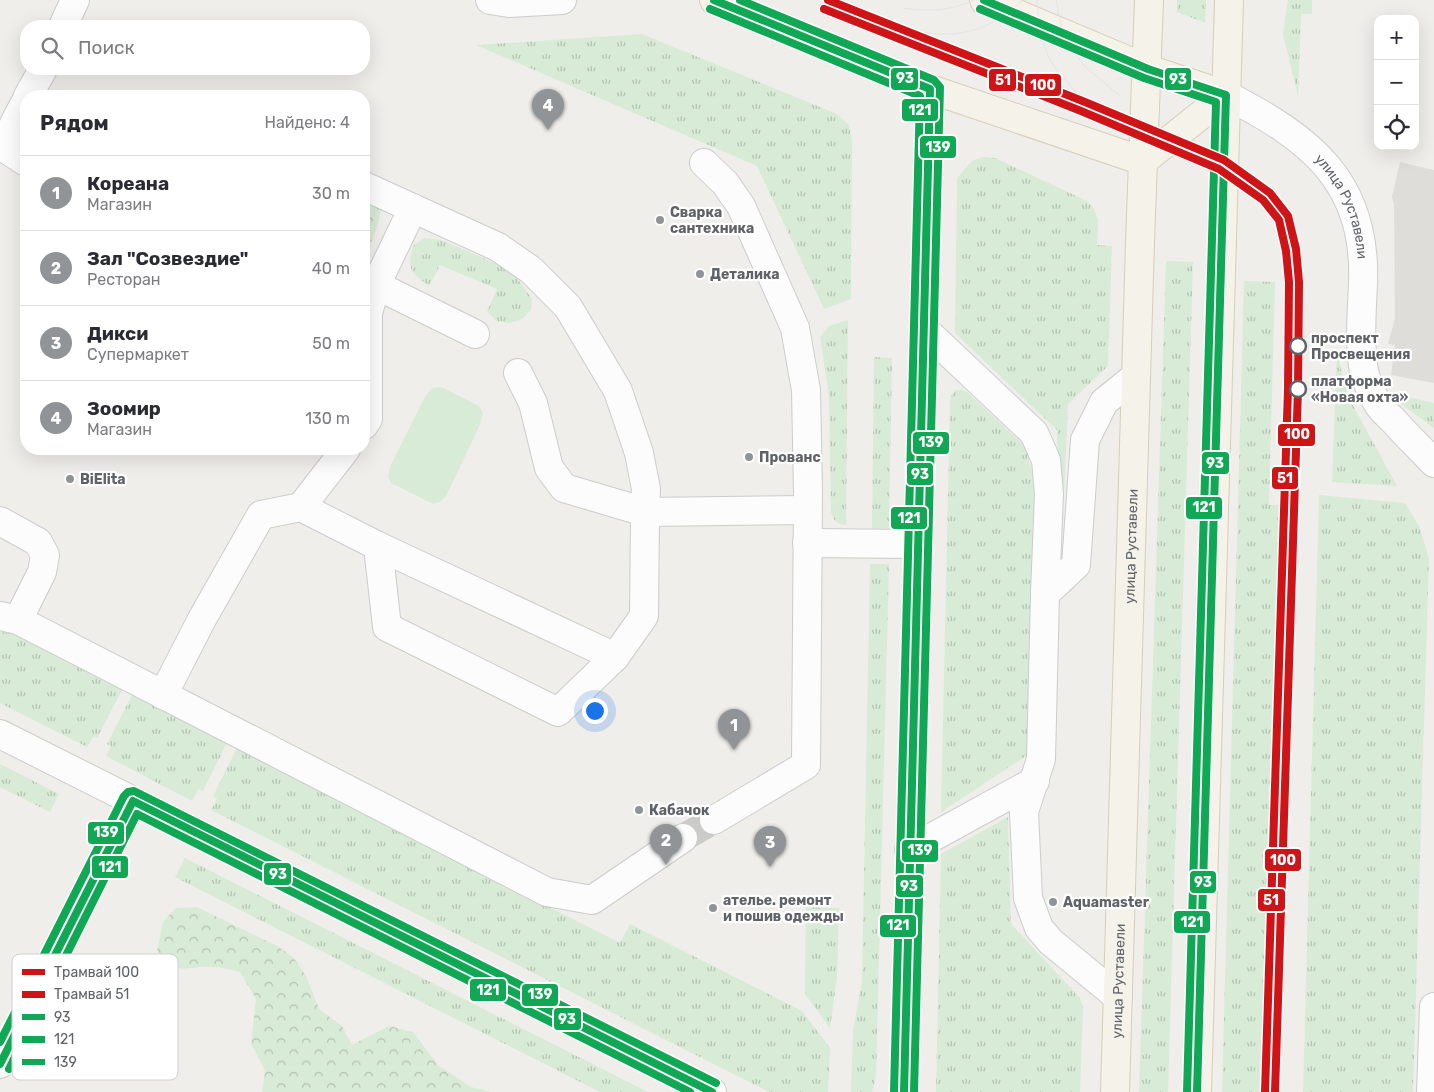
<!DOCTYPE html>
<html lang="ru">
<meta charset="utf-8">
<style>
body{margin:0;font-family:Rubik,sans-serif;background:#f2f2f3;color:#2b2b33}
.controls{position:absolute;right:15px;top:15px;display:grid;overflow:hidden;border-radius:10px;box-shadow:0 5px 20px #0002}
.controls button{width:45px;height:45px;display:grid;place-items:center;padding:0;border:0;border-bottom:1px solid #e1e1e2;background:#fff;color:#2b2b33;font:25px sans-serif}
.you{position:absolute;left:594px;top:710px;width:18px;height:18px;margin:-12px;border:4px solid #fff;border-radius:50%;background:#1a73e8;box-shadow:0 0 0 8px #1a73e833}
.badge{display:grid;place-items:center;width:32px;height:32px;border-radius:50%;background:#919496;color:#fff;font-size:16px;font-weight:700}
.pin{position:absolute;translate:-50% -41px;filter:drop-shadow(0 1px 2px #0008)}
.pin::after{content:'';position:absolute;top:26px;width:18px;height:15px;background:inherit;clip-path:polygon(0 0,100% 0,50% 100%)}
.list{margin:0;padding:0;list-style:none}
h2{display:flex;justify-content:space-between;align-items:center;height:65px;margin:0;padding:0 20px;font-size:21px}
h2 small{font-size:16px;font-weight:400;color:#7c7c81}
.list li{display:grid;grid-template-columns:32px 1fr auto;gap:15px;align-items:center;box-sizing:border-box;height:75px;padding:0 20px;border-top:1px solid #e1e1e2}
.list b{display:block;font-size:19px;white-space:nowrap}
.list p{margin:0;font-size:16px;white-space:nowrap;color:#7c7c81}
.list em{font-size:16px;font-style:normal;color:#7c7c81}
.icon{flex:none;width:28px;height:28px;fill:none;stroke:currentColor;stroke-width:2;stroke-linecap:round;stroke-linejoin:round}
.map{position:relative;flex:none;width:1434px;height:1092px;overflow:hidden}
.search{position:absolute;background:#fff;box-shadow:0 5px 20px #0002;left:20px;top:20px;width:350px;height:55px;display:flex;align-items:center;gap:12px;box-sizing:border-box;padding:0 18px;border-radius:20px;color:#7c7c81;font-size:19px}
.panel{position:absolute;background:#fff;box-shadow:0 5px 20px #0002;left:20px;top:90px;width:350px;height:365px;border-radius:20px}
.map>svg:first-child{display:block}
.industrial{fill:#dfddda}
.grass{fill:url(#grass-tufts)}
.forest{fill:url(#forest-crowns)}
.garden{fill:#d8ebd6}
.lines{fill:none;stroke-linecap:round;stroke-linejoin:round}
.minor-tunnel{stroke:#cbcbca;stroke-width:28;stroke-dasharray:28 14;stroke-linecap:butt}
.minor-casing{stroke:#cbcccc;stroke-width:30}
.major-casing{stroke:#d7ceb8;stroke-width:30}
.minor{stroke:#fdfcfc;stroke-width:28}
.major{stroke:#f4f2e9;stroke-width:28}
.tram{stroke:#e4e4e4;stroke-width:1}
.bus-1-casing{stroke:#fff;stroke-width:11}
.bus-2-casing{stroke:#fff;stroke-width:11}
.bus-3-casing{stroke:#fff;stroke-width:11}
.bus-1{stroke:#10a855;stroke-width:8}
.bus-2{stroke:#10a855;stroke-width:8}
.bus-3{stroke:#10a855;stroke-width:8}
.tram-1-casing{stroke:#fff;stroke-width:11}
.tram-2-casing{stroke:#fff;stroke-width:11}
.tram-1{stroke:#ce1417;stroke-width:8}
.tram-2{stroke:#ce1417;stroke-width:8}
.poi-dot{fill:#919496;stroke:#fff;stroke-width:2}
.stop-dot{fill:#fff;stroke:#5f6368;stroke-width:2.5}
.labels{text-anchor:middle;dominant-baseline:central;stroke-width:4.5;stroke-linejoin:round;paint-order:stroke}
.street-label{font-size:14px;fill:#5f6368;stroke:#fff}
.poi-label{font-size:14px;font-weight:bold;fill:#5f6368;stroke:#fff;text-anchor:start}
.stop-label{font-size:14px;font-weight:bold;fill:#5f6368;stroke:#fff;text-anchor:start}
.key{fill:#fff;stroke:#cfd0d2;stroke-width:1}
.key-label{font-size:14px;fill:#5f6368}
.line-badge{stroke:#fff;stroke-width:2}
.badge-label{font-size:14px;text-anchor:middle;font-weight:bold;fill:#fff}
</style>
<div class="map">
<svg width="1434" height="1092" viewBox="0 0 1434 1092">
<defs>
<pattern id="grass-tufts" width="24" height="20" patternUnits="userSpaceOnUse" patternTransform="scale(1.25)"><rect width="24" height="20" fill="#d8ebd6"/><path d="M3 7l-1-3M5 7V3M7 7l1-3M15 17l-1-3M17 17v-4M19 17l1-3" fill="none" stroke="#b2c2b1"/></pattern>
<pattern id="forest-crowns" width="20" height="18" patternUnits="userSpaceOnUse" patternTransform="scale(1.25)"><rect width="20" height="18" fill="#d8ebd6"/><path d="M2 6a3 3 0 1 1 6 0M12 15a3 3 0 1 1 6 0" fill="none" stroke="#b2c2b1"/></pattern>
</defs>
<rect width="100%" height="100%" fill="#efeeea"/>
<path class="industrial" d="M 1400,162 L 1434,170 L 1434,383 L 1391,375 L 1395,345 L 1388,344 L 1395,318 L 1394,204 L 1392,197 Z"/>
<path class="grass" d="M 1177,0 L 1206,0 L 1205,23 L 1177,12 Z
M 1288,0 L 1312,0 L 1312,14 L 1301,14 L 1298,96 L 1283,34 Z
M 642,34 L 837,114 L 849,125 L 852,140 L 851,299 L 824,309 L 757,166 L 476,45 Z
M 984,157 L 995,158 L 1087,201 C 1101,214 1098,227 1097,245 L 1112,246 L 1108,366 L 1068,404 L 1064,495 L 1059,495 L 1057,430 L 955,333 L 957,178 L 972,161 Z
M 424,238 L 441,240 L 502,266 L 514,274 L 532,299 L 531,310 L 522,319 L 509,323 L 497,321 L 487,312 L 497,289 L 440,265 L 429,286 C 410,272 407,270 413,246 Z
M 1166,261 L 1193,262 L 1168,1092 L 1139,1092 Z
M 1244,281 L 1275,282 L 1269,505 L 1284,505 L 1264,1092 L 1222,1092 Z
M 848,320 L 846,525 C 837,524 834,522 831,512 L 829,395 L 820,337 L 829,326 Z
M 1337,351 L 1345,386 L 1351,402 L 1397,486 L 1332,482 Z
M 874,357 L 892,358 L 889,528 L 872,529 Z
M 956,390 L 962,390 L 967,392 L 1025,446 L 1038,492 L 1029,754 L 941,812 L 950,400 L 952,394 Z
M 1390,393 L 1434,403 L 1434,428 L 1401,404 Z
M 1319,495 L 1405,503 L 1419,526 L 1429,558 L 1413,1092 L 1303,1092 Z
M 870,564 L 889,564 L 876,1076 L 872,1092 L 851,1092 L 853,1031 L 862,980 Z
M 0,632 L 11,633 L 122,690 L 97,738 L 93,737 L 87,747 L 0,703 Z
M 132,695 L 227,743 L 203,791 L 198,789 L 192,801 L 106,756 L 111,746 L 107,744 Z
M 237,748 L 620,943 L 630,924 L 802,1011 L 830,1048 L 828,1092 L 769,1092 L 211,810 L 217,799 L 213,796 Z
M 0,764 L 59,794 L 50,812 L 0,787 Z
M 1008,817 L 1011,924 L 1080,998 L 1083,1008 L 1080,1092 L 936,1092 L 941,854 Z
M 185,858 L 648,1092 L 600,1092 L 175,877 Z
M 806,907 L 839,908 L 837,977 L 830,1028 L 805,994 Z"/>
<path class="forest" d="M 364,201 L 381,208 L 378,224 L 364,262 Z
M 197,907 L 277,946 L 293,957 L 306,976 L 319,1009 L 342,1026 L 352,1045 L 389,1026 L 413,1032 L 438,1065 L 471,1087 L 491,1092 L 262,1092 L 265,1070 L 251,1044 L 256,999 L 240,972 C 230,970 219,966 209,967 C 181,967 178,976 157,951 L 163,922 L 176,908 Z"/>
<path class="garden" d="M 441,387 L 479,406 L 483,414 L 479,427 L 446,496 L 440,502 L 433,504 L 391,483 L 388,477 L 390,467 L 425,397 L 432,388 Z"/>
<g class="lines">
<path class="minor-tunnel" d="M 683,838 L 714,820"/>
<defs>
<g id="minor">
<path d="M 490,0 L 509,3 L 562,0"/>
<path d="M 63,26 L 75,0"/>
<path id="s1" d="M 1226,95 C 1310,138 1367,181 1363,284 C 1362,307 1358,357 1366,378 C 1369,386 1372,395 1377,402 C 1380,409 1387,414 1392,419 C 1405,434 1420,448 1434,463"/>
<path d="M 28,96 L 43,69"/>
<path d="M 26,101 C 18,117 6,133 9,151 L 26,162"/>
<path d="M 704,163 L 725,183 L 741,206 L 795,328 L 806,390 L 808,493 L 806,765 L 714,820"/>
<path d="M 364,186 L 498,247 L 531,270 L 568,307 L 618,391 L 639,453 L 646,489 L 645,512 L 807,510"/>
<path d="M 376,285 L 475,334"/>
<path d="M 925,330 L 1034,433 L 1046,460 L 1049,494 L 1045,594"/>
<path d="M 364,425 L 368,419 L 368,313 L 376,285 L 413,208"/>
<path d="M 301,507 L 346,449"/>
<path d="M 0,521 L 38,542 L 45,555 L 42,572 L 18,620"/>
<path d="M 807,543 L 918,544"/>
<path d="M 378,546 L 387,627 L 558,712 L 615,657"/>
<path d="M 0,616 L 18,620 L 547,892 L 592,900 L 683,838"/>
<path d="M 163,695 L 202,619 L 261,515 L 301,507 L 378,546 L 615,657 L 644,616 L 645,512 L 564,488 L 549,468 L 533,403 L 518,373"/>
<path d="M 0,734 L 712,1092"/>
<path d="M 909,850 L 1035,781"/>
<path d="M 1118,997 L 1051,942 L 1039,928 L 1028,898 L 1024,812 L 1041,759 L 1045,594 L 1076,565 L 1085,440 L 1104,402 L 1136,376"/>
<path d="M 0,1064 L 133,801"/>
<path d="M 904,1092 L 930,89"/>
<path d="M 1431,1092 L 1434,1007"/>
</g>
<g id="major">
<path d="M 714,0 L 930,89 L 1143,161"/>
<path d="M 984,0 L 1148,69 L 1226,95"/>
<path d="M 1143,161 L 1226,95"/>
<path id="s2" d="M 1115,1092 L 1140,242 L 1149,0"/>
<path d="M 1197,1092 L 1229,0"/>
</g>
</defs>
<use href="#minor" class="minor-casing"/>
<use href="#major" class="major-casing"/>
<use href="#minor" class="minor"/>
<use href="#major" class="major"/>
<path class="tram" d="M 1037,0 C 1038,17 1040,35 1046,51 C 1053,70 1072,86 1085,102
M 1056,0 L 1062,28 L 1083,65 L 1120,96
M 903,8 C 928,12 951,11 974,0
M 892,26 C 946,40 980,39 1023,0"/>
<defs>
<path id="bus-1" d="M 714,0 L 930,89 L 904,1092
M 984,0 L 1148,69 L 1226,95 L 1197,1092
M 133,801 L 712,1092
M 0,1064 L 133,801"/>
<path id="bus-2" d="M 710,9 L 920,96 L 894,1092
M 980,9 L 1144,78 L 1216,102 L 1187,1092
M 9,1069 L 137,814 L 690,1092"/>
<path id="bus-3" d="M 740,0 L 934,80 L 940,87 L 914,1092
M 0,1042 L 124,796 L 128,792 L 134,791 L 716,1083"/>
</defs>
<use href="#bus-1" class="bus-1-casing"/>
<use href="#bus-2" class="bus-2-casing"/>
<use href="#bus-3" class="bus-3-casing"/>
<use href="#bus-1" class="bus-1"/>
<use href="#bus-2" class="bus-2"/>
<use href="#bus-3" class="bus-3"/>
<defs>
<path id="tram-1" d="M 828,0 L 1085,102 L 1224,160 L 1270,193 L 1288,216 L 1296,249 L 1299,282 L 1298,389 L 1275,1092"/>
<path id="tram-2" d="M 824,9 L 1081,111 L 1219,169 L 1263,200 L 1279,220 L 1286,251 L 1289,282 L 1288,389 L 1265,1092"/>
</defs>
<use href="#tram-1" class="tram-1-casing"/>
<use href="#tram-2" class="tram-2-casing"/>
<use href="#tram-1" class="tram-1"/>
<use href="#tram-2" class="tram-2"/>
</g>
<g class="poi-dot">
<circle cx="660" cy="220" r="5"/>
<circle cx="700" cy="274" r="5"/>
<circle cx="749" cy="457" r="5"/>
<circle cx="70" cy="479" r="5"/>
<circle cx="639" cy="810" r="5"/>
<circle cx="1053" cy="902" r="5"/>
<circle cx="713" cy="908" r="5"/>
</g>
<g class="stop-dot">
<circle cx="1298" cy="346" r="8"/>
<circle cx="1298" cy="389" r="8"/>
</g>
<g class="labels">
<g class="street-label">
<text stroke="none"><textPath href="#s1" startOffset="168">улица Руставели</textPath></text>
<text stroke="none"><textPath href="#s2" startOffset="546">улица Руставели</textPath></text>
<text stroke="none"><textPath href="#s2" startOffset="111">улица Руставели</textPath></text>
</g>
<g class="poi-label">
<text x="670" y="212">Сварка<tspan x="670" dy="16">сантехника</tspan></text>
<text x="710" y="274">Деталика</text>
<text x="759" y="457">Прованс</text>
<text x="80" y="479">BiElita</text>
<text x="649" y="810">Кабачок</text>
<text x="723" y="900">ателье. ремонт<tspan x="723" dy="16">и пошив одежды</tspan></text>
<text x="1063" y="902">Aquamaster</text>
</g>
<g class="stop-label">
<text x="1311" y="338">проспект<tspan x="1311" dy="16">Просвещения</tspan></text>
<text x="1311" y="381">платформа<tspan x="1311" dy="16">«Новая охта»</tspan></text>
</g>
</g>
<rect x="12" y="954" width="166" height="126" rx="8" class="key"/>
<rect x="22" y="969" width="23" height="6" fill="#ce1417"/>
<rect x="22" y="991" width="23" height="7" fill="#ce1417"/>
<rect x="22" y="1014" width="23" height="6" fill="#10a855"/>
<rect x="22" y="1036" width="23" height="7" fill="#10a855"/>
<rect x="22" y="1059" width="23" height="6" fill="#10a855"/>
<g class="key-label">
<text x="54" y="977">Трамвай 100</text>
<text x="54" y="999">Трамвай 51</text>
<text x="54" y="1022">93</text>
<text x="54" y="1044">121</text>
<text x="54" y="1067">139</text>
</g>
<g class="line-badge">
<rect x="890" y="67" width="29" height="24" rx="5" fill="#10a855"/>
<rect x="1164" y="67" width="28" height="24" rx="5" fill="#10a855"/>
<rect x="988" y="68" width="29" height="24" rx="5" fill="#ce1417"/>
<rect x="1024" y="73" width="38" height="24" rx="5" fill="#ce1417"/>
<rect x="901" y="98" width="38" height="24" rx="5" fill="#10a855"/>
<rect x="919" y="135" width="38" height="24" rx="5" fill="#10a855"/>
<rect x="1277" y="423" width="39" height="24" rx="5" fill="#ce1417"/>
<rect x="912" y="431" width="38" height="24" rx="5" fill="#10a855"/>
<rect x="1201" y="451" width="29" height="24" rx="5" fill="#10a855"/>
<rect x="906" y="462" width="28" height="24" rx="5" fill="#10a855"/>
<rect x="1271" y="466" width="28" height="24" rx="5" fill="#ce1417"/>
<rect x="1185" y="496" width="38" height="24" rx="5" fill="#10a855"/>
<rect x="890" y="506" width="38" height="24" rx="5" fill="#10a855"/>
<rect x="87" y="821" width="38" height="24" rx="5" fill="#10a855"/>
<rect x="901" y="839" width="38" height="24" rx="5" fill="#10a855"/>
<rect x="1264" y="848" width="38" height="24" rx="5" fill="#ce1417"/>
<rect x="91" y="855" width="38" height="24" rx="5" fill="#10a855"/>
<rect x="263" y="862" width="29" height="24" rx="5" fill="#10a855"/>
<rect x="1189" y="870" width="28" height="24" rx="5" fill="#10a855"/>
<rect x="895" y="874" width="29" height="24" rx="5" fill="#10a855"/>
<rect x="1257" y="888" width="29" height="24" rx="5" fill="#ce1417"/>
<rect x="1173" y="910" width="38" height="24" rx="5" fill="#10a855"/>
<rect x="879" y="914" width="38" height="24" rx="5" fill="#10a855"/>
<rect x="469" y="978" width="38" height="24" rx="5" fill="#10a855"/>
<rect x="521" y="983" width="38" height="24" rx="5" fill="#10a855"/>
<rect x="553" y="1007" width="29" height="24" rx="5" fill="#10a855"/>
</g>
<g class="badge-label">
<text x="905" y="83">93</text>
<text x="1178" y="84">93</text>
<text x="1003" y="85">51</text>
<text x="1043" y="90">100</text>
<text x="920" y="115">121</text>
<text x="938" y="152">139</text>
<text x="1297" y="439">100</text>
<text x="931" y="447">139</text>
<text x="1215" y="468">93</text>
<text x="920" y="479">93</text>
<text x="1285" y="483">51</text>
<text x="1204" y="512">121</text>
<text x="909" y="523">121</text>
<text x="106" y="837">139</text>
<text x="920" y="855">139</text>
<text x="1283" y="865">100</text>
<text x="110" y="872">121</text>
<text x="278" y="879">93</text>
<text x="1203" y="887">93</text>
<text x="909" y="891">93</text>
<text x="1271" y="905">51</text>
<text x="1192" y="927">121</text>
<text x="898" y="930">121</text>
<text x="488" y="995">121</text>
<text x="540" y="999">139</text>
<text x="567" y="1024">93</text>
</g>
</svg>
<div class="controls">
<button>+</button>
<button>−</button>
<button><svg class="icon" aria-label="locate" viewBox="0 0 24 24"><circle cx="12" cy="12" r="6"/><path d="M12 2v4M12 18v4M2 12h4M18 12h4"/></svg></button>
</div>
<div class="you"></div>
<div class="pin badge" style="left:734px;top:750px">1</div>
<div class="pin badge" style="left:666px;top:865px">2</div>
<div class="pin badge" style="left:770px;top:867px">3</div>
<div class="pin badge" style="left:548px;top:130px">4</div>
<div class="search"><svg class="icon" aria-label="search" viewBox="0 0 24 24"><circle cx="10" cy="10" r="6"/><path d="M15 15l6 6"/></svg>Поиск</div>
<section class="panel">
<h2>Рядом<small>Найдено: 4</small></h2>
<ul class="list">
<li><span class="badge">1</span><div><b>Кореана</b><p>Магазин</p></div><em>30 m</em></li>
<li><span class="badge">2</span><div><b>Зал &quot;Созвездие&quot;</b><p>Ресторан</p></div><em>40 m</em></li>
<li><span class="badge">3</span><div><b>Дикси</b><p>Супермаркет</p></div><em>50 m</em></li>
<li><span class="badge">4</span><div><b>Зоомир</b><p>Магазин</p></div><em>130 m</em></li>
</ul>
</section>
</div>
